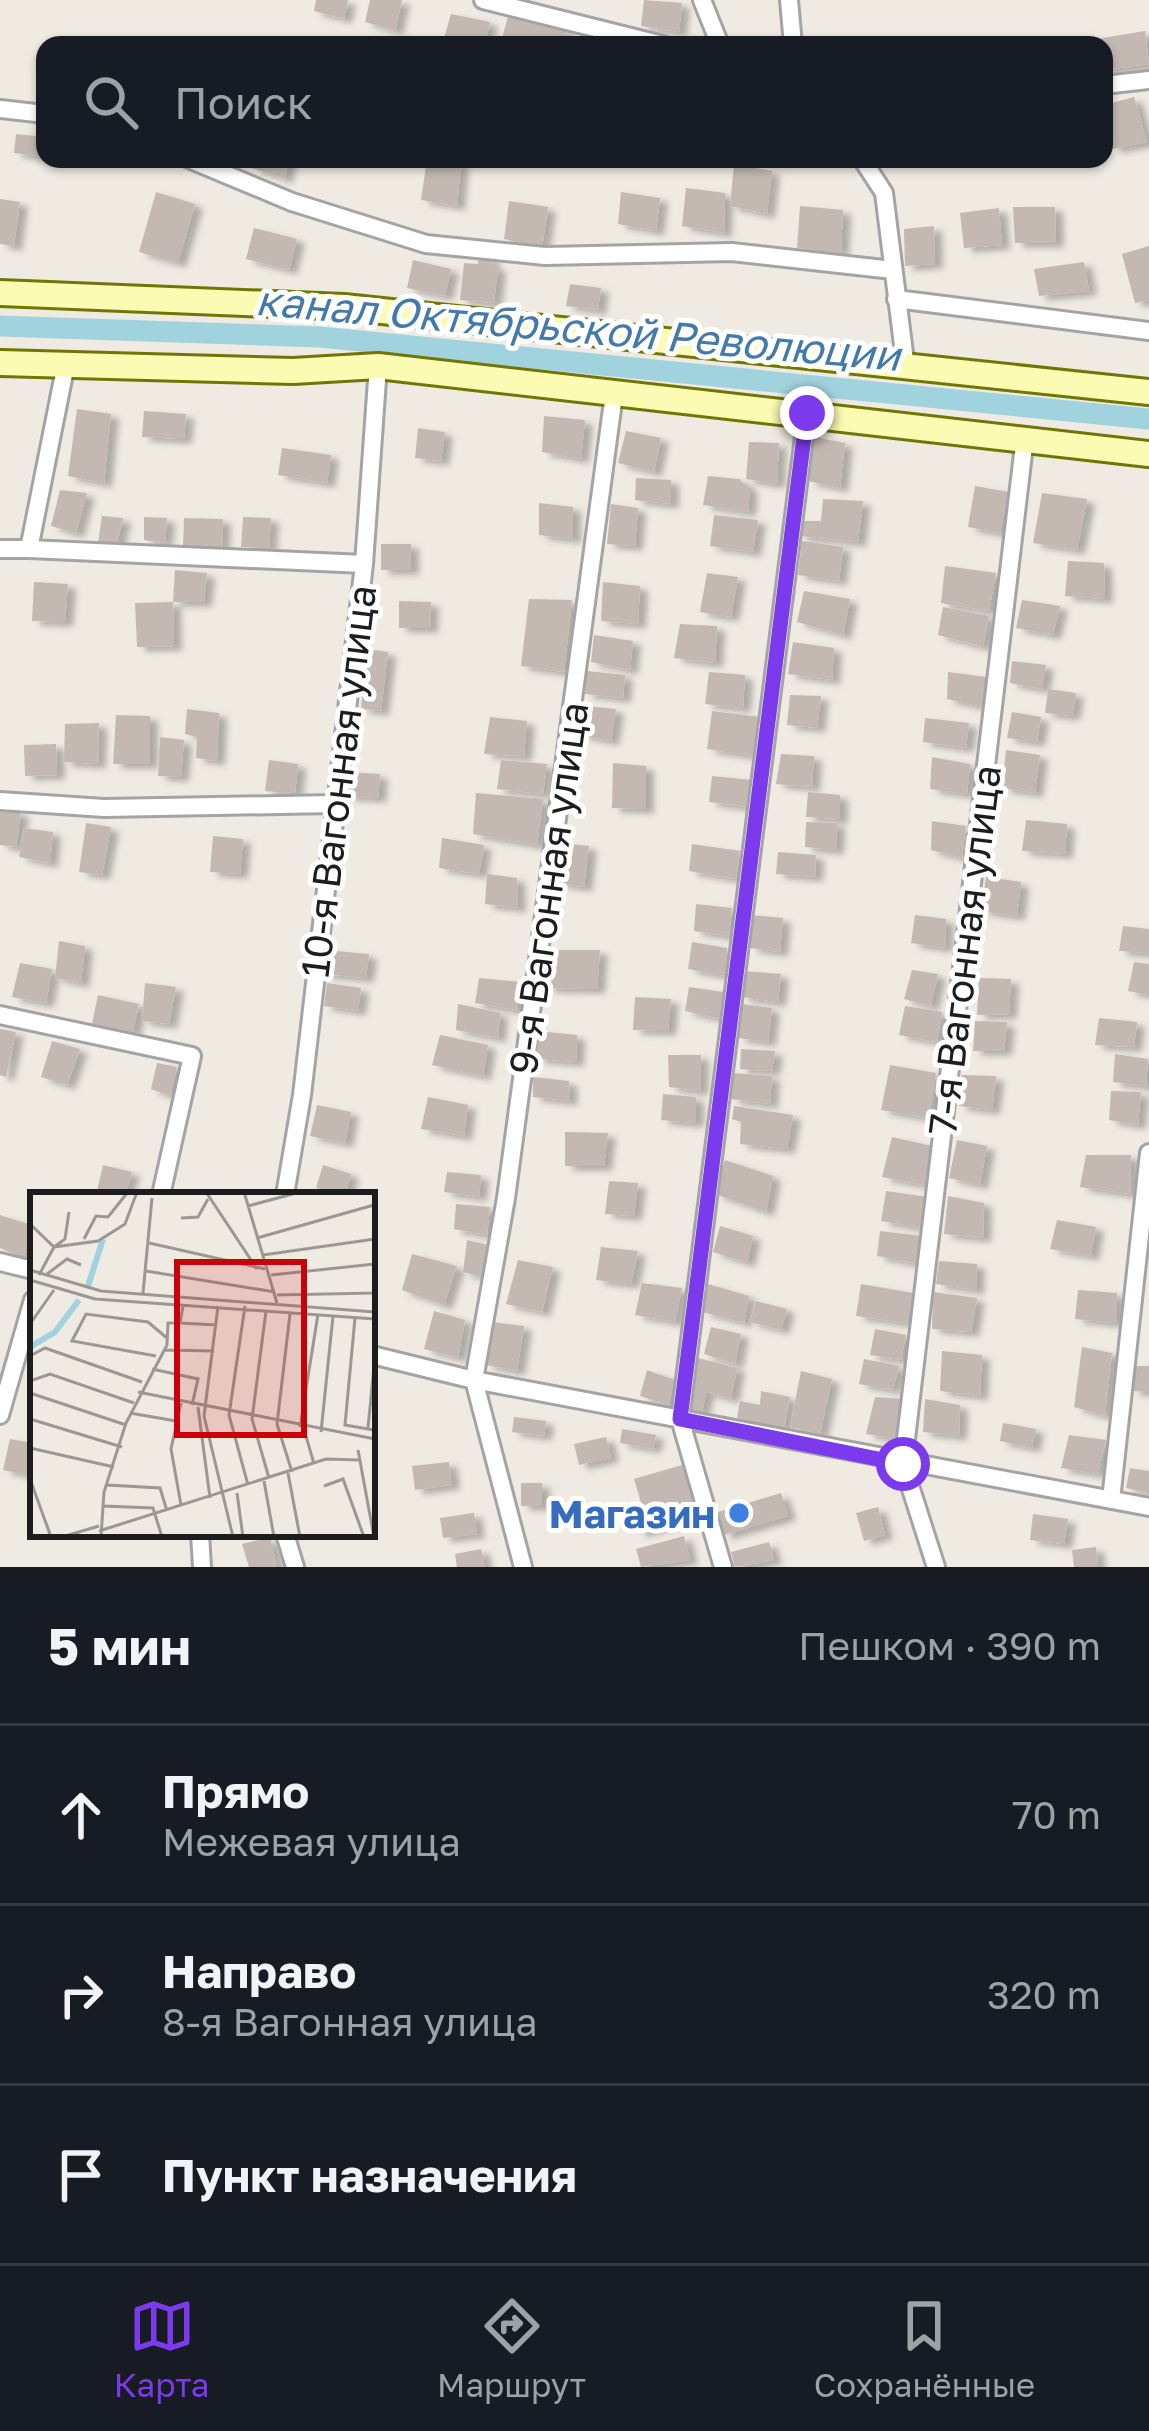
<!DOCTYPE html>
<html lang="ru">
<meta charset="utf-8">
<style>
body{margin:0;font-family:"Golos Text",sans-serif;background:#242831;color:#f1f3f6}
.stop{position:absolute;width:36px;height:36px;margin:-27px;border:9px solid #7c3aed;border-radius:50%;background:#fff}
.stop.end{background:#7c3aed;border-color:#fff;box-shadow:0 3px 12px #0008}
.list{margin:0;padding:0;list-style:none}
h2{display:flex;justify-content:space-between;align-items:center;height:156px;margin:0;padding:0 48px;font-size:51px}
h2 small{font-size:39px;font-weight:400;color:#9ea1a6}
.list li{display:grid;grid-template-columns:78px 1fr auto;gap:36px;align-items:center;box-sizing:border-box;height:180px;padding:0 48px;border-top:3px solid #363941}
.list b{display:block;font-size:45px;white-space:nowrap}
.list p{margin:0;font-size:39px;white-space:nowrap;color:#9ea1a6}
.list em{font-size:39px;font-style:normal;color:#9ea1a6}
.icon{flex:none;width:66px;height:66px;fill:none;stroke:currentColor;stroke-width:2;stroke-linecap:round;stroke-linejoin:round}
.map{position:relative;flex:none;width:1149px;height:1567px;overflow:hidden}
.search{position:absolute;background:#171b24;box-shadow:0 3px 9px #0004;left:36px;right:36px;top:36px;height:132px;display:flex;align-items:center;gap:30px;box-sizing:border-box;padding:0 42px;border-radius:24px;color:#9ea1a6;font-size:45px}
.sheet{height:696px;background:#171b24}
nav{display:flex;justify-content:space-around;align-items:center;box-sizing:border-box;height:168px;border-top:3px solid #363941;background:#171b24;font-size:33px;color:#9ea1a6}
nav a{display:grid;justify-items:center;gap:6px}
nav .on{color:#7c3aed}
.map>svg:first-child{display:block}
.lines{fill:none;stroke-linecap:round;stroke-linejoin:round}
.canal{stroke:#a1d3de;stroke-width:21}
.building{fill:#c3b9b2;filter:url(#shadow)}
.street-casing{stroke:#a4a4a4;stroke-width:22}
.secondary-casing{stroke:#6f7602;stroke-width:30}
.street{stroke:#fff;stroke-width:16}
.secondary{stroke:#fbfbb4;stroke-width:24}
.route{stroke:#7c3aed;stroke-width:15}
.shop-dot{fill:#3f7fe0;stroke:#fff;stroke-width:4.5}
.labels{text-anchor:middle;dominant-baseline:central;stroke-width:10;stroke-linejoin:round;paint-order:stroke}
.street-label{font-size:39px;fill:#1d1d1d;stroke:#fff}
.shop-label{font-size:39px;font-weight:bold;fill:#366cbe;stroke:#fff;text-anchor:end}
.water-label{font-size:42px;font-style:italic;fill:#447aa7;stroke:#fff}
.inset-river{fill:none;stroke:#a1d3de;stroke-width:6}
.inset-road{fill:none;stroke:#9b9893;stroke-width:3}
.view{fill:#ca000a;fill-opacity:0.15;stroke:#ca000a;stroke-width:6}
.inset-edge{fill:none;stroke:#1d1d1d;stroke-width:6}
</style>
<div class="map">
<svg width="1149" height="1567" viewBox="0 0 1149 1567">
<defs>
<filter id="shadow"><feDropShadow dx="8" dy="4.5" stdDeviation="3" flood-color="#0004"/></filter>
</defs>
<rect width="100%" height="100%" fill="#efeae2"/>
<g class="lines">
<path class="canal" d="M 0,326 L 320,337 L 1149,419"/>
</g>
<path class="building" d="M 316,0 L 348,0 L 344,19 L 314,11 Z
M 370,0 L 402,0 L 395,31 L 365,22 Z
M 644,0 L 682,3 L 679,32 L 641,26 Z
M 451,14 L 490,22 L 484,45 L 442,45 Z
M 508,17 L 567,30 L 564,45 L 500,45 Z
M 1145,31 L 1149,64 L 1104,70 L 1104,45 L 1091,45 L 1091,40 Z
M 1134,97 L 1147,142 L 1112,149 L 1104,105 Z
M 16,134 L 45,137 L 45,157 L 14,153 Z
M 254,159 L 289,159 L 285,179 L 252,168 Z
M 427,159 L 461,162 L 457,206 L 421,200 Z
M 734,164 L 772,171 L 767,214 L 730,206 Z
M 686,188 L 725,193 L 724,233 L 682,226 Z
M 156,192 L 195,204 L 178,263 L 139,252 Z
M 621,192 L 660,198 L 656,231 L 618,224 Z
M 0,199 L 20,202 L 14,246 L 0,244 Z
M 509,201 L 548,207 L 542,248 L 504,239 Z
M 800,206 L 843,210 L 841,253 L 797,248 Z
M 1013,207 L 1055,207 L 1056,243 L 1015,243 Z
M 999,208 L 1002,245 L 964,248 L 960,213 Z
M 934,226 L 935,264 L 905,266 L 904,229 Z
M 254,228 L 297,239 L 289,270 L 246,259 Z
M 1149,246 L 1149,300 L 1135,303 L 1122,254 Z
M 479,256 L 492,257 L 491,266 L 498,267 L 494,303 L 460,300 L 464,263 L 478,264 Z
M 413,260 L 451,269 L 445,296 L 407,288 Z
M 1084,262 L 1089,291 L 1039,296 L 1034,269 Z
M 570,284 L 601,288 L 598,310 L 566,306 Z
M 77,409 L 111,414 L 104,483 L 68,476 Z
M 144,411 L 186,414 L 184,439 L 142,437 Z
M 544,416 L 585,420 L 581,459 L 542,452 Z
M 418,428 L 445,432 L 441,461 L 415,458 Z
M 626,431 L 661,438 L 654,472 L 618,463 Z
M 814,437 L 845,443 L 840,488 L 808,481 Z
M 749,442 L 779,443 L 777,484 L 746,479 Z
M 282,448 L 331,455 L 327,483 L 278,475 Z
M 708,476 L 739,479 L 750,489 L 748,512 L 703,505 Z
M 636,478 L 671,480 L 671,504 L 635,500 Z
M 975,486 L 1008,492 L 1000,533 L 968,527 Z
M 60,490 L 87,493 L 76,533 L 51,526 Z
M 1042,493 L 1087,499 L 1077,550 L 1033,543 Z
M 823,499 L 863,501 L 858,542 L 799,536 L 799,521 L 821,521 Z
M 539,503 L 573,507 L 573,539 L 539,535 Z
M 611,504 L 638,508 L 635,546 L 607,544 Z
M 714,515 L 758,520 L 753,552 L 710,546 Z
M 102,516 L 123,518 L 117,544 L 98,543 Z
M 144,517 L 167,518 L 165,543 L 144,540 Z
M 243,517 L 271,518 L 269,548 L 241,547 Z
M 184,518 L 223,519 L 222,547 L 183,547 Z
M 802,541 L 843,547 L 839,581 L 798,575 Z
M 381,544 L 411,544 L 411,570 L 381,570 Z
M 1068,561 L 1104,563 L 1105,599 L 1065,596 Z
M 945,566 L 996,573 L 989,611 L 941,603 Z
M 175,570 L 207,573 L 204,602 L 173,602 Z
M 707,573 L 738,577 L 731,617 L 700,612 Z
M 34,582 L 68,584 L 65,622 L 32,621 Z
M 603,582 L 640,586 L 638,624 L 601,621 Z
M 804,591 L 850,599 L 843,635 L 797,622 Z
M 529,599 L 572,600 L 564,672 L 521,666 Z
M 1022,600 L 1060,606 L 1053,635 L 1016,628 Z
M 399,601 L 431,602 L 430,628 L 399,628 Z
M 173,602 L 174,646 L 137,647 L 135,603 Z
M 943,607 L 989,616 L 983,647 L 938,635 Z
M 680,624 L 717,626 L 715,663 L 674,658 Z
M 594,635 L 633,641 L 630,670 L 591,662 Z
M 793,642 L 834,648 L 832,680 L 788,674 Z
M 367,649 L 388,652 L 381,711 L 361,709 Z
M 1012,661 L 1046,665 L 1042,689 L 1010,683 Z
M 587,671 L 625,675 L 623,698 L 585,694 Z
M 709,672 L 745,675 L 743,708 L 705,704 Z
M 948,672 L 986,677 L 983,707 L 947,699 Z
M 1048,689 L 1076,693 L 1072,716 L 1045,713 Z
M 790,695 L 821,696 L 817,728 L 787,725 Z
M 585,706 L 616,709 L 611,741 L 580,735 Z
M 187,709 L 219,713 L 217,761 L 196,758 L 197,737 L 185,734 Z
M 712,711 L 760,717 L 755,756 L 707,749 Z
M 1012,712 L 1041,717 L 1037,742 L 1007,738 Z
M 116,715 L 150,716 L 150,764 L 113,764 Z
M 490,717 L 527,721 L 524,756 L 484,754 Z
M 925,718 L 969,723 L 966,748 L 923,742 Z
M 99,723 L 98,764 L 64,762 L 65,724 Z
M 160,737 L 184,740 L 181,777 L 158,776 Z
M 56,744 L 57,775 L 25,776 L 24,745 Z
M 1006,750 L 1040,755 L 1035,793 L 1002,788 Z
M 781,754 L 814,756 L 812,787 L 776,784 Z
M 932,757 L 970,764 L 967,794 L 930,789 Z
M 269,760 L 298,764 L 295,794 L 265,791 Z
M 501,760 L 547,764 L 543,794 L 497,789 Z
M 613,763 L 646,766 L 646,809 L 612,808 Z
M 347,772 L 380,774 L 378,798 L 346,796 Z
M 712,776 L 752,780 L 748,807 L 709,802 Z
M 808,792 L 840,795 L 840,819 L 806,817 Z
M 476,793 L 543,799 L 537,845 L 473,834 Z
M 0,809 L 21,812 L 16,847 L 0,845 Z
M 1026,820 L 1067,824 L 1065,854 L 1022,851 Z
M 932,821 L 966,826 L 962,858 L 931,850 Z
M 806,822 L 837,823 L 836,850 L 805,847 Z
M 86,823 L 111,827 L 102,875 L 79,872 Z
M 24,828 L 53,832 L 50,863 L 19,857 Z
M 213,836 L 243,839 L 240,874 L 210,872 Z
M 442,838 L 484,845 L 479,874 L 439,868 Z
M 561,843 L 589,846 L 584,887 L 556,883 Z
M 692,844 L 740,851 L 736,879 L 689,871 Z
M 778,852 L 816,855 L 815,877 L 776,874 Z
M 487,874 L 517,878 L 518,908 L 485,904 Z
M 986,877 L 1021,882 L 1017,916 L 981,911 Z
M 696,904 L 732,908 L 729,936 L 694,931 Z
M 752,915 L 783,918 L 780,952 L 750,948 Z
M 915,915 L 946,919 L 945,948 L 911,943 Z
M 1123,926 L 1149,929 L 1149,953 L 1119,951 Z
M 59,941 L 85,946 L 81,983 L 55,978 Z
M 692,942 L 727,948 L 726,976 L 688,969 Z
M 325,950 L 369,954 L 366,978 L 323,974 Z
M 549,950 L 600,950 L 597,989 L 546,988 Z
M 1134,962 L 1149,964 L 1149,995 L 1128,991 Z
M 20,963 L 52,969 L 46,1003 L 12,997 Z
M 912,970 L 938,974 L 931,1006 L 904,999 Z
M 744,971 L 781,974 L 778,1002 L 741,997 Z
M 479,978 L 521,982 L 517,1010 L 475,1003 Z
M 979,978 L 1011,979 L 1009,1014 L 977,1015 Z
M 145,983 L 176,987 L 169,1024 L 142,1021 Z
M 327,983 L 361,988 L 358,1011 L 324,1006 Z
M 689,987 L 723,992 L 722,1019 L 685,1011 Z
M 98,995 L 139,1004 L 133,1032 L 92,1024 Z
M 635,997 L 671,999 L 668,1031 L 633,1030 Z
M 458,1004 L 500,1013 L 498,1038 L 456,1030 Z
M 743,1004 L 772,1008 L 768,1042 L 738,1038 Z
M 905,1006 L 942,1012 L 937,1042 L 899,1035 Z
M 1099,1018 L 1137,1022 L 1134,1047 L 1095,1045 Z
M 975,1021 L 1007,1022 L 1004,1051 L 973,1051 Z
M 0,1029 L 16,1032 L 6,1077 L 0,1075 Z
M 537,1031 L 577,1035 L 576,1062 L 537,1059 Z
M 440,1035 L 488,1045 L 483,1076 L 432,1065 Z
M 52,1041 L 80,1049 L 67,1085 L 41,1077 Z
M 741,1049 L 775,1051 L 772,1071 L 740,1069 Z
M 1115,1054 L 1148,1059 L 1146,1086 L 1113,1082 Z
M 668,1055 L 701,1055 L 700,1091 L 669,1087 Z
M 157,1063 L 177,1067 L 170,1096 L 151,1089 Z
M 890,1065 L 936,1073 L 929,1118 L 881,1110 Z
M 734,1073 L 772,1076 L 770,1104 L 731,1099 Z
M 962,1075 L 996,1076 L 992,1110 L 959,1106 Z
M 533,1077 L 569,1081 L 570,1101 L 533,1097 Z
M 1111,1091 L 1141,1092 L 1138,1125 L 1109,1120 Z
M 663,1094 L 696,1097 L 696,1123 L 661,1120 Z
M 428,1097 L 468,1105 L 464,1136 L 421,1129 Z
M 317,1105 L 351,1112 L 345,1143 L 310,1136 Z
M 734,1106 L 793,1115 L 787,1149 L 740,1144 L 741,1122 L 732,1119 Z
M 565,1132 L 608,1133 L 604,1166 L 565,1166 Z
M 892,1137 L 932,1146 L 924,1185 L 882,1177 Z
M 957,1140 L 987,1146 L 980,1185 L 949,1178 Z
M 1086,1155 L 1131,1155 L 1130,1194 L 1080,1187 Z
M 725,1160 L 773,1176 L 766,1212 L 715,1194 Z
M 103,1165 L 132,1172 L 125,1195 L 96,1195 Z
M 323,1165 L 351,1174 L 345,1195 L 316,1188 Z
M 447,1172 L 481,1175 L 479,1197 L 444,1192 Z
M 609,1181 L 638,1183 L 634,1216 L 605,1214 Z
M 886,1191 L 927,1197 L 924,1228 L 881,1221 Z
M 948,1196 L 984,1203 L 983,1238 L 944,1234 Z
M 456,1204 L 490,1207 L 487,1235 L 454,1229 Z
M 0,1215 L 31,1225 L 24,1258 L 0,1248 Z
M 1057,1220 L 1096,1227 L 1091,1256 L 1050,1249 Z
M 720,1226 L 753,1236 L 747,1263 L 713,1252 Z
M 880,1231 L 922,1236 L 919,1264 L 877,1256 Z
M 467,1240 L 488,1245 L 482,1277 L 463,1272 Z
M 601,1247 L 638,1251 L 631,1284 L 596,1280 Z
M 412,1254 L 457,1266 L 444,1305 L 402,1290 Z
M 518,1260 L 553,1267 L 542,1312 L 506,1304 Z
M 939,1261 L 977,1264 L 976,1290 L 936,1284 Z
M 642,1283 L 682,1288 L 675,1322 L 635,1315 Z
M 708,1284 L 749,1296 L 744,1323 L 703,1312 Z
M 861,1284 L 913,1293 L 907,1323 L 856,1316 Z
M 1078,1290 L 1117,1293 L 1117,1323 L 1075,1319 Z
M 933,1292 L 977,1298 L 971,1332 L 932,1329 Z
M 756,1301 L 787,1309 L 781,1330 L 750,1322 Z
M 434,1311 L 465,1320 L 458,1358 L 424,1349 Z
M 492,1322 L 524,1326 L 517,1371 L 486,1365 Z
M 711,1327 L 741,1334 L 735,1364 L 704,1354 Z
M 875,1329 L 906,1335 L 901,1360 L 870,1355 Z
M 1082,1347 L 1112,1353 L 1105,1416 L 1074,1407 Z
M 942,1351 L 982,1355 L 980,1396 L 940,1391 Z
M 698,1358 L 737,1368 L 731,1399 L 706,1392 L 702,1413 L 687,1409 Z
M 864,1359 L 899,1366 L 893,1390 L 859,1384 Z
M 1134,1366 L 1149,1366 L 1149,1392 L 1132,1391 Z
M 647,1370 L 675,1380 L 668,1405 L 640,1396 Z
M 801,1371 L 832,1379 L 820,1434 L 790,1427 Z
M 761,1391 L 790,1397 L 784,1429 L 737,1418 L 740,1401 L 760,1405 Z
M 875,1397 L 904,1399 L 897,1439 L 866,1434 Z
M 925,1399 L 960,1405 L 959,1436 L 923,1432 Z
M 514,1417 L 546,1421 L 544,1436 L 512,1432 Z
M 1003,1423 L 1036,1429 L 1032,1448 L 1000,1441 Z
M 622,1429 L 656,1435 L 653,1449 L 620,1443 Z
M 1069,1435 L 1106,1440 L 1098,1474 L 1061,1468 Z
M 606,1437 L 611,1458 L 579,1465 L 574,1444 Z
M 10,1439 L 33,1443 L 33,1476 L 3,1470 Z
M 449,1462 L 452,1485 L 415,1490 L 412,1466 Z
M 682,1465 L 702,1515 L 639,1533 L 632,1509 L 642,1506 L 634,1479 Z
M 1130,1468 L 1149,1471 L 1149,1493 L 1126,1488 Z
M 521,1483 L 542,1483 L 542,1506 L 521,1506 Z
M 781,1493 L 788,1516 L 724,1535 L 718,1512 Z
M 878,1507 L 885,1535 L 864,1541 L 856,1513 Z
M 474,1513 L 477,1534 L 443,1538 L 440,1518 Z
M 1033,1514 L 1068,1519 L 1064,1544 L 1030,1540 Z
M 684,1536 L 690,1560 L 641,1567 L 636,1549 Z
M 270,1537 L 277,1567 L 249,1567 L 242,1544 Z
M 769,1542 L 774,1560 L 735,1567 L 731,1552 Z
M 1096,1547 L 1098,1567 L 1074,1567 L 1072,1550 Z
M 481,1549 L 485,1567 L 457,1567 L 455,1554 Z"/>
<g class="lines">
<defs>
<path id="street" d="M 483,0 L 663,45
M 702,0 L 720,45
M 789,0 L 793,45
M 1104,85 L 1149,80
M 0,109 L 45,114
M 189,159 L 292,202 L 426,244 L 545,256 L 732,252 L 893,270
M 862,159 L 884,193 L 906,369
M 896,299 L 1149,331
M 0,549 L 29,549 L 66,364
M 29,549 L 364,564
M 0,801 L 104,808 L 334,804
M 0,1015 L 192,1056 L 161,1195
M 285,1195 L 302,1095 L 364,564 L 378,366
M 0,1262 L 33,1270
M 372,1355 L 474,1380 L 1149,1507
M 0,1415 L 33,1300
M 1111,1500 L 1149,1153
M 200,1534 L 202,1567
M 285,1534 L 295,1567
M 523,1567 L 474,1380 L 506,1198 L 614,394
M 723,1567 L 680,1419 L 807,413
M 936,1567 L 903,1464 L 1025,437"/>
<path id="secondary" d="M 0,293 L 344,307 L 1149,392
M 0,363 L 293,371 L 378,366 L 1149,454"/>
</defs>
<use href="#street" class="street-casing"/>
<use href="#secondary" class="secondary-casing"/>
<use href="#street" class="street"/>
<use href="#secondary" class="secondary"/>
</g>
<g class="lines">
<path class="route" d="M 807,413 L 680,1419 L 903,1464"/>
</g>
<circle class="shop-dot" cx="739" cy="1513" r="12"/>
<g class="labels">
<g class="street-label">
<text transform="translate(338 781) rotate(-83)">10-я Вагонная улица</text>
<text transform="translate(548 888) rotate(-82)">9-я Вагонная улица</text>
<text transform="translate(964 950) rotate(-83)">7-я Вагонная улица</text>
</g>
<g class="shop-label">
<text x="715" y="1513">Магазин</text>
</g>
<g class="water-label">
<text transform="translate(578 327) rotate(5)">канал Октябрьской Революции</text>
</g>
</g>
<g transform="translate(30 1192)">
<rect width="345" height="345" fill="#efeae2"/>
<path class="inset-river" d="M 58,94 L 73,47M 0,155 L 25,140 L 49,108"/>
<path class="inset-road" d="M 176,0 L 227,77M 214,0 L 247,111M 218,14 L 270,0M 151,26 L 168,25 L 178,7M 0,32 L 24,55 L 35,47 L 39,20M 227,46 L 344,13M 54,47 L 66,24 L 78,25 L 98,0M 119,51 L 235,77M 233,63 L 345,47M 0,78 L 71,99 L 345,120M 116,79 L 245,100M 17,82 L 37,67 L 51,73M 9,83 L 24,55 L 68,49 L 95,32 L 107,0M 241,83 L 345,72M 0,88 L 65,107 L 345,127M 113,101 L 122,6M 247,103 L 345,101M 188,114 L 174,224 L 203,345M 215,114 L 199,223 L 218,293M 236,119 L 222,227 L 239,286M 260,122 L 247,232 L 262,280M 325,126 L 315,233 L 344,238 L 345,248M 150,131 L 187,133M 0,132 L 24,98M 134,158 L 184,159M 0,164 L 15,156 L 112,190M 126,164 L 42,149 L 56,122 L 118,130 L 138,147M 122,177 L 168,187 L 162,213M 0,189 L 20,182 L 104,211M 108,200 L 345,247M 0,201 L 96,233M 168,215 L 180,306M 100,221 L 146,229M 0,227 L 92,255M 270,235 L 288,122M 338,236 L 345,164M 274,237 L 284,272M 291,240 L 303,124M 0,256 L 84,275M 328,258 L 344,345M 258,281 L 270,345M 0,287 L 21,345M 234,289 L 244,345M 77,293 L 130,296 L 137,319M 294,294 L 313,287 L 334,345M 207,301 L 213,345M 151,313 L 141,257 L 151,211M 73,314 L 123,316 L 132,345M 69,339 L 296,267 L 329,268M 32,345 L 69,334M 71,345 L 74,300 L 96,231 L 137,153 L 138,131 L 150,131 L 153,114"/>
<path class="view" d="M 147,70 L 274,70 L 274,243 L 147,243 Z"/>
<rect width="345" height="345" class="inset-edge"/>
</g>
</svg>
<div class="stop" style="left:903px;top:1464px"></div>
<div class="stop end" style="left:807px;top:413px"></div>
<div class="search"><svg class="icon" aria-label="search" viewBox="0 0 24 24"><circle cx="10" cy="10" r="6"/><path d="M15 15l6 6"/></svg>Поиск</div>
</div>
<section class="sheet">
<h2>5 мин<small>Пешком · 390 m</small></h2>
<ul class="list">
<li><svg class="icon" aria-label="ahead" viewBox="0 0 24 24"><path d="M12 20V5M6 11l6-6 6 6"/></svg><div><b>Прямо</b><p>Межевая улица</p></div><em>70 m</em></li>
<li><svg class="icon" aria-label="right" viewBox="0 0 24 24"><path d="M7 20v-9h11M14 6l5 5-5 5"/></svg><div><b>Направо</b><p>8-я Вагонная улица</p></div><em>320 m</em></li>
<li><svg class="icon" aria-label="arrive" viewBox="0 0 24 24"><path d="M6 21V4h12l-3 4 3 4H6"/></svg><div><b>Пункт назначения</b></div></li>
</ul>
</section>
<nav>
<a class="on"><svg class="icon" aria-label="map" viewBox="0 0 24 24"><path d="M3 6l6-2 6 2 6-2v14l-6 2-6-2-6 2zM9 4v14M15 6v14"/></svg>Карта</a>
<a><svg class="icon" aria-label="directions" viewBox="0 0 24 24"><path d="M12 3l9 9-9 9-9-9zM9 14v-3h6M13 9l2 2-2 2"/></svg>Маршрут</a>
<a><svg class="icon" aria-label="saved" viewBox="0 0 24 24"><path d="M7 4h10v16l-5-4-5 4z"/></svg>Сохранённые</a>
</nav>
